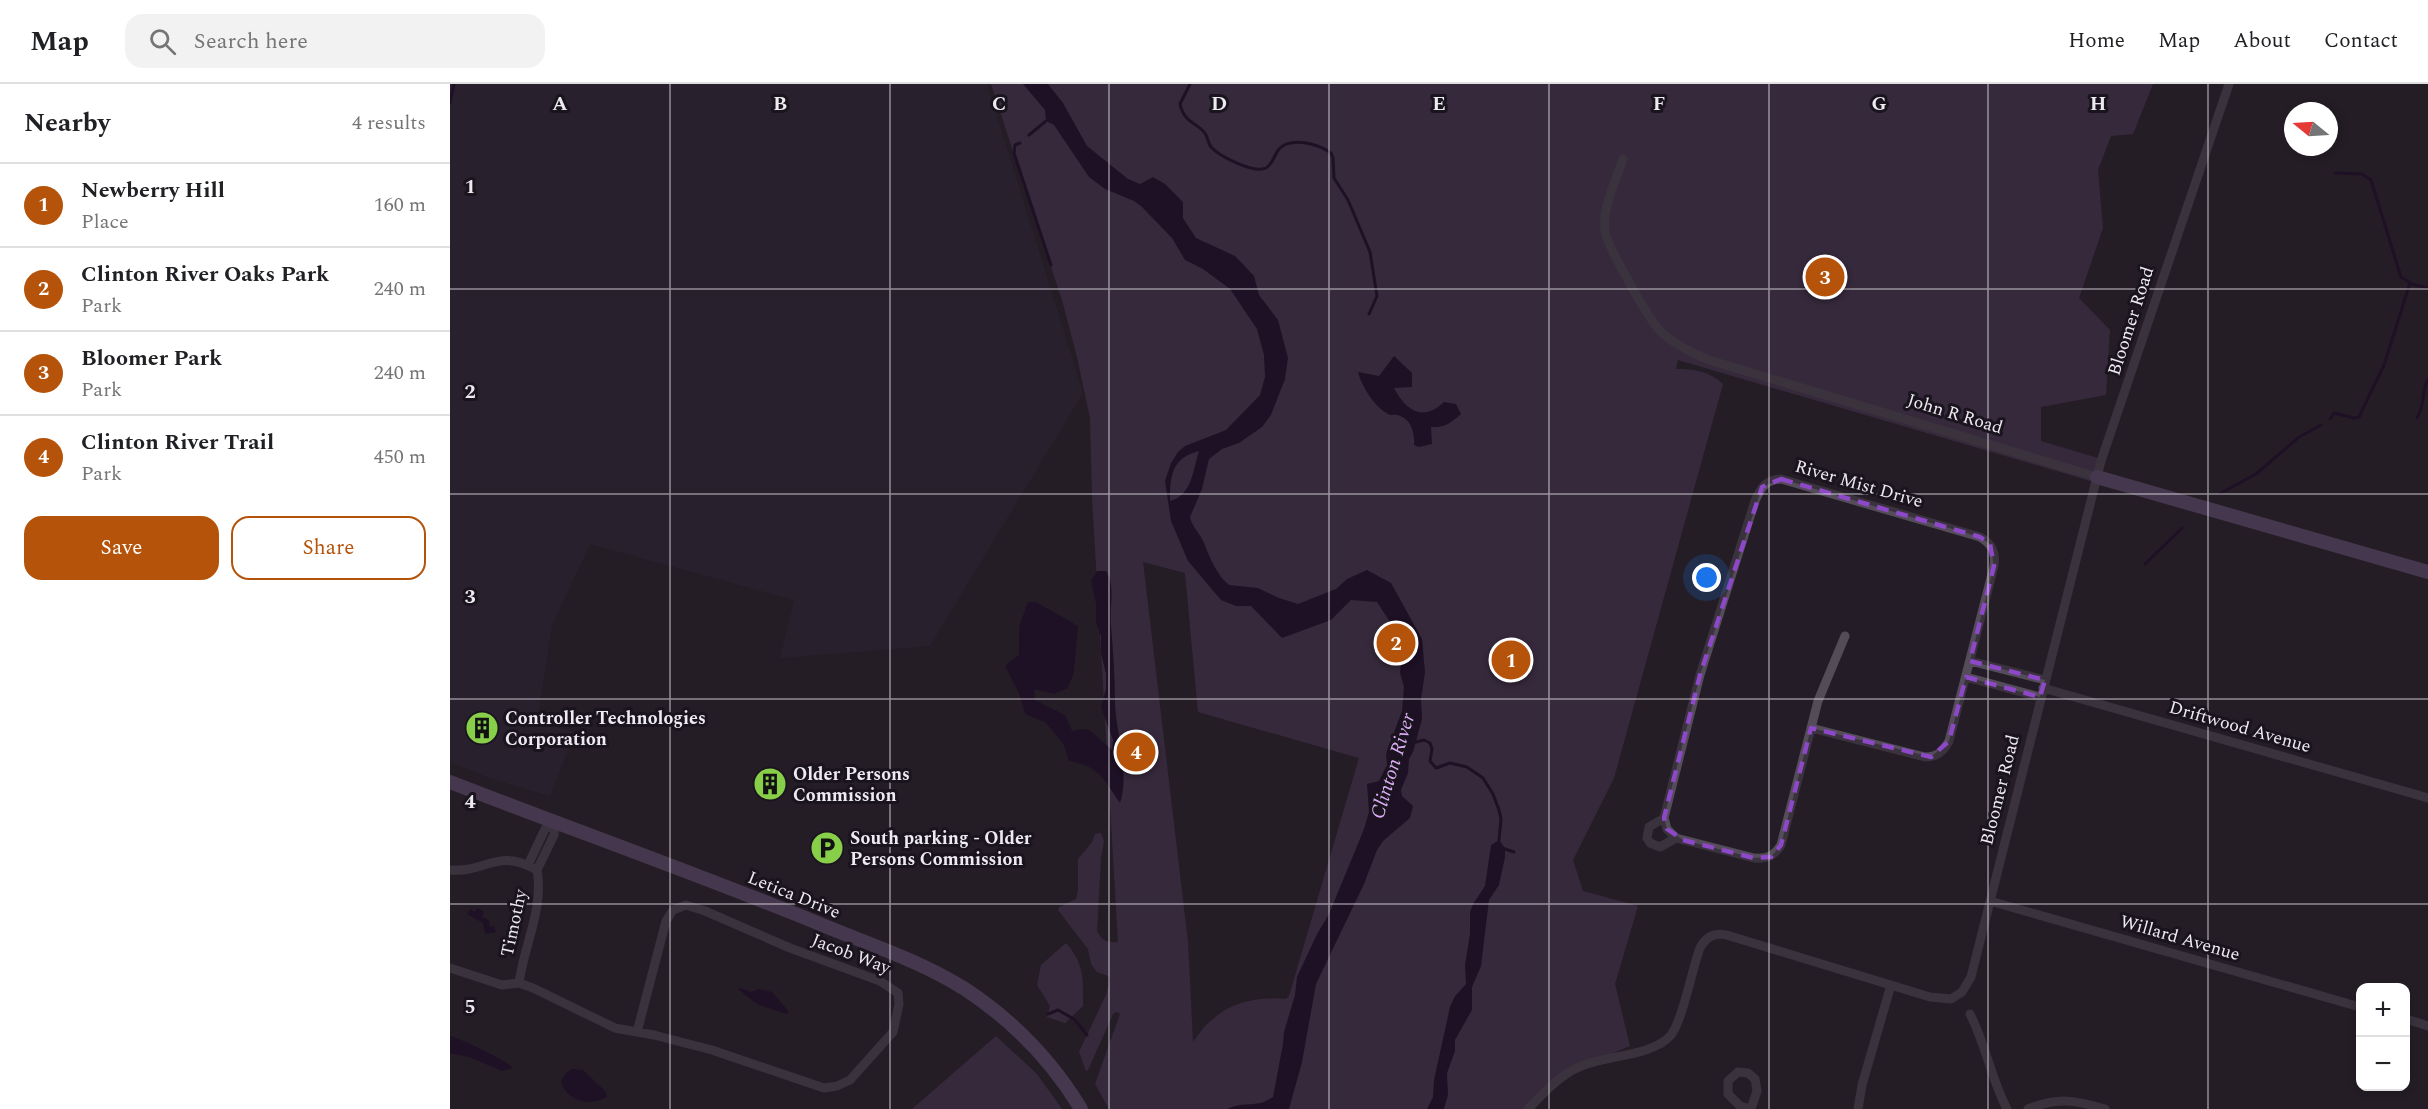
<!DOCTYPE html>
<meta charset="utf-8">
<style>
body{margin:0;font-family:Spectral,serif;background:#f2f2f2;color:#202124}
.controls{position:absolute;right:18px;bottom:18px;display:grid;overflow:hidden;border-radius:12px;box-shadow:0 3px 9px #0003}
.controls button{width:54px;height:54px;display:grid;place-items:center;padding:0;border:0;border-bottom:2px solid #e0e0e0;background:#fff;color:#202124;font:30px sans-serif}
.compass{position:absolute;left:1834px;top:18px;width:54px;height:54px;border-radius:50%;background:#fff;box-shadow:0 3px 9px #0003;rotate:288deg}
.you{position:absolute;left:1257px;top:494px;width:21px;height:21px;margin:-15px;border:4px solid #fff;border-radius:50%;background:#1a73e8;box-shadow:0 0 0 9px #1a73e833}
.badge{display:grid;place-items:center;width:39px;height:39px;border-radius:50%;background:#b45309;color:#fff;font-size:20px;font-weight:700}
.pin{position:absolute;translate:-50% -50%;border:3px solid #fff;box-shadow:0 2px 6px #0006}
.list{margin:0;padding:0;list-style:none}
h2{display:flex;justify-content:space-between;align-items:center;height:78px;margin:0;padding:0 24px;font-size:26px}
h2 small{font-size:20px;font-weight:400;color:#757577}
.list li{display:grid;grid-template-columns:39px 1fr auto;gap:18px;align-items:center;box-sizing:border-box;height:84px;padding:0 24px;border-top:2px solid #e0e0e0}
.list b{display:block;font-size:22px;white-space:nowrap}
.list p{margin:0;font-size:20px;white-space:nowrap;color:#757577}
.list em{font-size:20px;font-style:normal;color:#757577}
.actions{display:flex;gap:12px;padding:18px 24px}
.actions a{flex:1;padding:14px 0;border:2px solid #b45309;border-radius:18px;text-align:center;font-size:21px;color:#b45309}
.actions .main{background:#b45309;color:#fff}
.icon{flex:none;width:33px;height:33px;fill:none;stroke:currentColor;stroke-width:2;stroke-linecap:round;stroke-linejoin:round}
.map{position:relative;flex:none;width:1978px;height:1025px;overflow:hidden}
header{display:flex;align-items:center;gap:36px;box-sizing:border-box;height:84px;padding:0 30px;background:#fff;border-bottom:2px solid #e0e0e0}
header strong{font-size:28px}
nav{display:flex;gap:33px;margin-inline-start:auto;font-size:21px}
.search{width:420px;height:54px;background:#f2f2f2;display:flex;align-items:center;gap:15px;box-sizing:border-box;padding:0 21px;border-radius:18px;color:#757577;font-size:22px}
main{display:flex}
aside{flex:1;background:#fff}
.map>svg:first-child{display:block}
.built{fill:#2e2433}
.green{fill:#4c3857;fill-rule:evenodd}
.water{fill:#180024;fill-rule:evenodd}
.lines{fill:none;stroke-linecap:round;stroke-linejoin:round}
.stream{stroke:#180024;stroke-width:3}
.street{stroke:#544d59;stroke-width:9}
.secondary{stroke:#6e577c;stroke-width:14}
.marked{fill:none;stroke:#8c48c6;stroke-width:4.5;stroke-dasharray:12 8;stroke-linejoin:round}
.grid{fill:none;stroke:#eeeaf1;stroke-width:1.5;stroke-opacity:0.55}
.labels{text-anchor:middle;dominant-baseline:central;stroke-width:6;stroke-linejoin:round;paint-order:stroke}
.street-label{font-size:18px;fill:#eeeaf1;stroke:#1a141e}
.poi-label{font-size:18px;font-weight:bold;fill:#eeeaf1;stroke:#1a141e;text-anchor:start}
.water-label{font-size:20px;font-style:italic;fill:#dcadf6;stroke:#1a141e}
.grid-label{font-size:20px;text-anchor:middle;font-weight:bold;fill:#eeeaf1;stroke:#1a141e;stroke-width:6;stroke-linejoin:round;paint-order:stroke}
</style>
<header>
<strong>Map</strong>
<div class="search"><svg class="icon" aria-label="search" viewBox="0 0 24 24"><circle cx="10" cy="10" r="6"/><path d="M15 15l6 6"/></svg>Search here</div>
<nav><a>Home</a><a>Map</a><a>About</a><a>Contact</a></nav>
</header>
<main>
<aside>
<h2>Nearby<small>4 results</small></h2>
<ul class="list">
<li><span class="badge">1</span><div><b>Newberry Hill</b><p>Place</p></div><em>160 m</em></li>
<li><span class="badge">2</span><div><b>Clinton River Oaks Park</b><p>Park</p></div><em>240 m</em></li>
<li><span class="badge">3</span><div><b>Bloomer Park</b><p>Park</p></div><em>240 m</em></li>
<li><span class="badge">4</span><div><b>Clinton River Trail</b><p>Park</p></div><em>450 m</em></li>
</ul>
<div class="actions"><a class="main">Save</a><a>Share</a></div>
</aside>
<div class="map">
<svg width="1978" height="1025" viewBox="0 0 1978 1025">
<rect width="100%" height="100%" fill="#241d27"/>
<path class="built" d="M 0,0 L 537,0 L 633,309 L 480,562 L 330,574 L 344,516 L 140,460 L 102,542 L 87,638 L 125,648 L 100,712 L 42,695 L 0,678 Z"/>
<path class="green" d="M 541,0 L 1703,0 L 1683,50 L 1661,52 L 1648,86 L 1653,144 L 1629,214 L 1660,246 L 1656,311 L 1591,323 L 1591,357 L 1651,375 L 1644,398 L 1228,276 L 1226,285 C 1244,285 1259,287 1273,300 L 1164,694 L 1123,776 L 1133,807 L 1188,822 L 1165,900 L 1180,962 L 1127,984 L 1078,1025 L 659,1025 L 645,1000 L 670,930 L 667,928 L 663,930 L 638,986 L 636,987 L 629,968 L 656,911 L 660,896 L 658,892 L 647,888 L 641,880 L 638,865 L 608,826 L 609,823 L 626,815 L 628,807 L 628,775 L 642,758 L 645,750 L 651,749 L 654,757 L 651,774 L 647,847 C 652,857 657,859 668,858 L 642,413 L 640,334 L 627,273 L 612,216 ZM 693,478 L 735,489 L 748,628 L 909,674 L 839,912 L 836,915 C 795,912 766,923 743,958 L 738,858 Z
M 616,859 C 635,881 633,895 633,922 L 615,939 L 597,933 L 600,922 L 587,901 L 591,881 Z
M 546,952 L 587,990 L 612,1025 L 462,1025 Z"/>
<path class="water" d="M 573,0 L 598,0 L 613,19 L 637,62 L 678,95 L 690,100 L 703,93 L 715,100 L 733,118 L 733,134 L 746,154 L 785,172 L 804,192 L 809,211 L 828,236 L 838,274 L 835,295 L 821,331 L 812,343 L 789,359 L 772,365 L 759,375 L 752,405 L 740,433 C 742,443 750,449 754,459 C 760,474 766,490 779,501 L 808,504 L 829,514 L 848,520 L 886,505 L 897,495 L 917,486 L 941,499 L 972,555 L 975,588 L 971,616 L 972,635 L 963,668 L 959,675 L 958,689 L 951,706 L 952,712 L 963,722 L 960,734 L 933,757 L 927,766 L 914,800 L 866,900 L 852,978 L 839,1025 L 777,1025 C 796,1016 805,1025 823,1013 L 833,960 L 834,948 L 845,911 L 847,893 L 867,850 L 879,830 L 914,745 L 919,728 L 917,700 L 929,697 L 937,681 L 936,670 L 952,627 L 954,603 L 950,589 L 952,568 L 946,547 L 927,518 L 901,516 L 881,536 L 832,554 L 801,522 L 786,522 L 771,516 L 738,477 L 721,437 L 715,397 L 721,379 L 728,368 L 735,362 L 776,346 L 810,311 L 815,293 L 814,271 L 807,245 L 780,205 L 753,185 L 735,176 L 722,154 L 691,122 L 684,117 L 655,105 L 639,93 L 604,41 L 596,37 L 595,26 ZM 749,367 C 743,385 742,412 720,417 C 720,391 722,374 749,367 Z
M 944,272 L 962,289 L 962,303 L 944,304 C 956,327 973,338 994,318 L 1006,320 L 1011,330 C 1001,339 994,344 981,343 L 982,360 L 969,363 L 964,361 C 965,349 961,334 947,331 C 943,330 942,332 938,330 C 924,322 912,303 908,288 L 929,292 Z
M 647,487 L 656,487 C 666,500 659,524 661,541 C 663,567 665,592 665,619 C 666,649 680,690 670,719 C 654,696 650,682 619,677 L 613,659 L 595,638 L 575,630 L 569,609 L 556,584 L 556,581 L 569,571 L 569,543 L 578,518 L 586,518 L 628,542 L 624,588 L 618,604 L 604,610 L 584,605 L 585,616 L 615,631 L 622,647 L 636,645 L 642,648 L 662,666 L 663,656 L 651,623 L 656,605 L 656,590 L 651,569 L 651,552 L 646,539 L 646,519 L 641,497 Z
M 1049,756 L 1055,764 L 1055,773 L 1049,801 L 1039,816 L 1031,882 L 1022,903 L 1022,926 L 1005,956 L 1005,967 L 997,989 L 998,1011 L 994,1025 L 977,1025 L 983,1013 L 984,996 L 1000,923 L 1005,912 L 1016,900 L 1015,881 L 1020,850 L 1020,828 L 1023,820 L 1035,802 L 1041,761 Z
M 27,824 L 34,828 L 32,833 L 39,836 L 40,843 L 44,842 L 46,848 L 35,850 L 33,839 L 17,830 L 20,825 L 25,828 Z
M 290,904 L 302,908 L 308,905 L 322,908 L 339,928 L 336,930 L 307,920 L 288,905 Z
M 0,952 C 10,954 59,978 63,984 L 52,987 L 19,973 L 0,969 Z
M 122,985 L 133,986 L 155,1007 L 157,1013 C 139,1023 117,1017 111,998 L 115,990 Z"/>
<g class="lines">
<path class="stream" d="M 740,0 L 730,20 C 734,40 751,40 756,51 C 758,55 758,59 761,63 C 769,72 804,90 816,84 C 823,80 824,71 829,65 C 841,52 868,60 881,69 L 883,74 L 884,94 L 898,116 L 920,168 L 927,212 L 919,230
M 0,19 L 4,0
M 579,51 L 596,37
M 570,59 L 565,61 L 564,69 L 601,181
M 1885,89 L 1912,90 L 1921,96 L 1951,193 L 1962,200 L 1978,204
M 1967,334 C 1976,319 1971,305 1978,296
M 1880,335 L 1884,329 L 1904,334 L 1909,333 L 1934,281 L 1960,199
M 1771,409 L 1806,390 L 1849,353 L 1871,341
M 1695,480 L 1732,444
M 966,658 L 974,656 L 980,659 L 982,665 L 980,677 L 986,684 L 1000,679 L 1017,683 L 1033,694 L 1043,710 L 1049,726 L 1051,735 L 1049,756
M 1055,765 L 1064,768
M 598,930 L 608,926 L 624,935 L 637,951"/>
<path class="street" d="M 1173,75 C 1166,96 1152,124 1155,147 C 1157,162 1199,236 1211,248 C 1225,261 1242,269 1259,276 L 1647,393
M 1520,577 L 1595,596
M 1516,593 L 1590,613
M 1593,604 L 1978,714
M 1361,644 L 1475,673 C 1487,673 1493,668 1499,657 L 1544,482 C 1546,468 1542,460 1530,453 L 1331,395 C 1316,396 1311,403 1305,417 L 1250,591 L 1214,734 L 1217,745 L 1226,754 L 1304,774 C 1318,775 1324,772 1331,761 L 1368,617 L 1395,552
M 1214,734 L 1199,743 L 1197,754 L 1200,759 L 1210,763 L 1226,754
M 78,781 L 95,745 L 105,739
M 0,786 C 38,789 46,763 87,786 C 94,825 74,861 69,899
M 87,786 L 104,751 L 105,739
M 1540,817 L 1910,923
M 0,884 L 52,901 L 69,899 L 83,904 L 165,944 L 204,951 L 262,966 L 374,1004 L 387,1002 L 400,996 L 443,948 L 449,920 L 448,909 L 430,897 L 340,864 L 255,827 L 236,821 L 223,826 L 216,837 L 187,948
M 1520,930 C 1536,961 1541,995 1557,1025
M 1956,935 L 1978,942
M 1078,1025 C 1093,1010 1108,993 1127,984 C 1152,971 1203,973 1221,951 C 1233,935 1242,885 1250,864 C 1257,851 1267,848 1280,852 L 1480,913 L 1501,915 L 1512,908 L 1521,893 L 1651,377 L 1779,0
M 1300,1025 L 1290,1022 L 1278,1010 L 1278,997 L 1288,988 L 1298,989 L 1305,995 L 1307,1007 L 1301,1025
M 1408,1025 L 1412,1001 L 1441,901
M 1578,1025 C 1608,1013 1625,1016 1655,1025"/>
<path class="secondary" d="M 1647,393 L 1978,488
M 0,698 C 123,746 248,790 370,840 C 418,860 471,877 515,905 C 562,936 602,977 631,1025"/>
</g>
<path d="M0 0H1978V1025H0ZM 1331,395 L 1530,453 L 1540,460 L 1544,482 L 1520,577 L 1595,596 L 1590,613 L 1516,593 L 1499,657 L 1481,673 L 1361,644 L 1331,761 L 1321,773 L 1304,774 L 1233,756 L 1217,745 L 1214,734 L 1250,591 L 1312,403 Z" fill="#241d27" fill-opacity=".55" fill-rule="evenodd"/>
<path class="marked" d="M 1331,395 L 1530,453 L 1540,460 L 1544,482 L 1520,577 L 1595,596 L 1590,613 L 1516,593 L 1499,657 L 1481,673 L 1361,644 L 1331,761 L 1321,773 L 1304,774 L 1233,756 L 1217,745 L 1214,734 L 1250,591 L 1312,403 Z"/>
<path class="grid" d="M 220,0 L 220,1025M 440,0 L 440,1025M 659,0 L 659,1025M 879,0 L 879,1025M 1099,0 L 1099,1025M 1319,0 L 1319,1025M 1538,0 L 1538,1025M 1758,0 L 1758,1025M 0,205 L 1978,205M 0,410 L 1978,410M 0,615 L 1978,615M 0,820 L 1978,820"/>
<defs>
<symbol id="building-disc" viewBox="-11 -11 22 22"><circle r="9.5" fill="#88cf49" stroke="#1a141e"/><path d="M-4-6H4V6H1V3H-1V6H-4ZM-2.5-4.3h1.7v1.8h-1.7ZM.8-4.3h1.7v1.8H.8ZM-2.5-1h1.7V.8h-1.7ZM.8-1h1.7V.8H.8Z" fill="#111"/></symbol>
<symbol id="parking-disc" viewBox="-11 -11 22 22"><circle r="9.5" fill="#88cf49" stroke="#1a141e"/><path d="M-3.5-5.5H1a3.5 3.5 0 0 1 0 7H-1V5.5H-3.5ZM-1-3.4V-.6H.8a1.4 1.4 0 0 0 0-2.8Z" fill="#111"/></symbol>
</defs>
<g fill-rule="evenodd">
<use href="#building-disc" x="13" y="625" width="38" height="38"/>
<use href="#building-disc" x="301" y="681" width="38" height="38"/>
<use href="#parking-disc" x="358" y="745" width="38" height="38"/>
</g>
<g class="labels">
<g class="street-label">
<text transform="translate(1681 237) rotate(-72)">Bloomer Road</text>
<text transform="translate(1505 330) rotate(17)">John R Road</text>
<text transform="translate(1409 400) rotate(16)">River Mist Drive</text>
<text transform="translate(1790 643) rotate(16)">Driftwood Avenue</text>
<text transform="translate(1550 706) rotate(-76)">Bloomer Road</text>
<text transform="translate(344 811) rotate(22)">Letica Drive</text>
<text transform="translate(64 839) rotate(-78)">Timothy</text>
<text transform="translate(1730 854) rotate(16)">Willard Avenue</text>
<text transform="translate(401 870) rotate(21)">Jacob Way</text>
</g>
<g class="poi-label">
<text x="55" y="634">Controller Technologies<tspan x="55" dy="21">Corporation</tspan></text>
<text x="343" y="690">Older Persons<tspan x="343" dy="21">Commission</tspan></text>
<text x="400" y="754">South parking - Older<tspan x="400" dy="21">Persons Commission</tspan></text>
</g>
<g class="water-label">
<text transform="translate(943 682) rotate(-73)">Clinton River</text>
</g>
</g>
<g class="grid-label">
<text x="110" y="26">A</text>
<text x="330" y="26">B</text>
<text x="549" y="26">C</text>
<text x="769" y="26">D</text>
<text x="989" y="26">E</text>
<text x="1209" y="26">F</text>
<text x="1429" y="26">G</text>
<text x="1648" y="26">H</text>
<text x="20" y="109">1</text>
<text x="20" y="314">2</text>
<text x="20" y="519">3</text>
<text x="20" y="724">4</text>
<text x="20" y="929">5</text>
</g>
</svg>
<div class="controls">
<button>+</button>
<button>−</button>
</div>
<svg class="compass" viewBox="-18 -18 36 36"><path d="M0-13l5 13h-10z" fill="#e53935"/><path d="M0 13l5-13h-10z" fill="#757577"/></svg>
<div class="you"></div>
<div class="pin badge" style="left:1061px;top:576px">1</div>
<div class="pin badge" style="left:946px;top:559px">2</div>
<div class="pin badge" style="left:1375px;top:193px">3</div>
<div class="pin badge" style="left:686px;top:668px">4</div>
</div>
</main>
